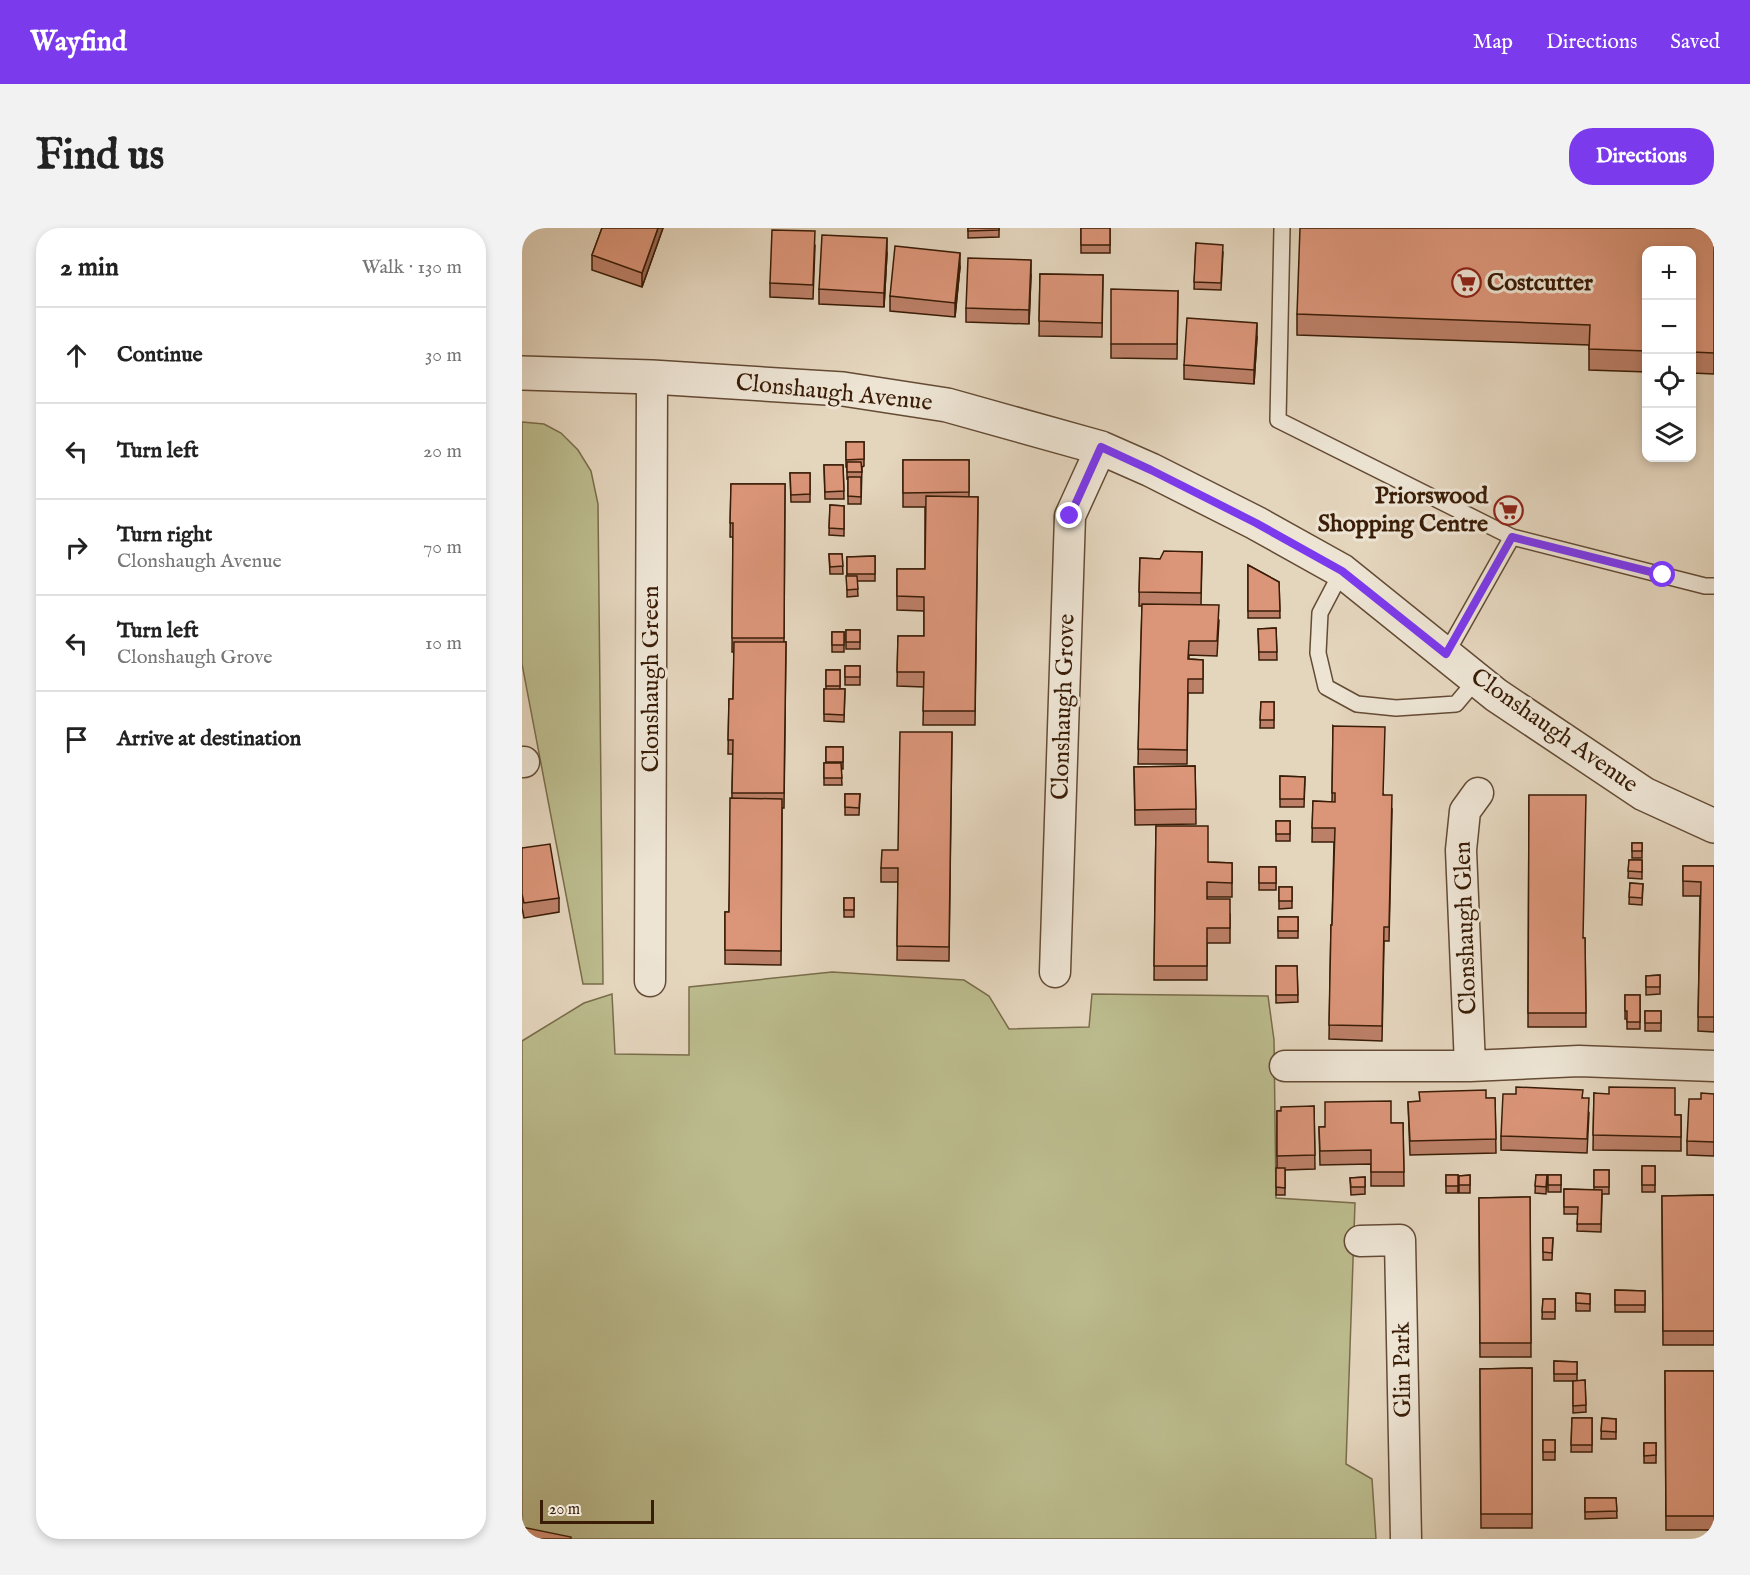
<!DOCTYPE html>
<meta charset="utf-8">
<style>
body{margin:0;font-family:"IM FELL English",serif;background:#f2f2f2;color:#222}
.controls{position:absolute;right:18px;top:18px;display:grid;overflow:hidden;border-radius:12px;box-shadow:0 3px 9px #0003}
.controls button{width:54px;height:54px;display:grid;place-items:center;padding:0;border:0;border-bottom:2px solid #e0e0e0;background:#fff;color:#222;font:30px sans-serif}
.scale{position:absolute;left:18px;bottom:15px;width:114px;box-sizing:border-box;padding-left:6px;border:3px solid #3a1d07;border-top:0;font-size:16px;line-height:21px;white-space:nowrap;color:#3a1d07;-webkit-text-stroke:4px #ede4d4;paint-order:stroke}
.stop{position:absolute;width:18px;height:18px;margin:-14px;border:4px solid #7c3aed;border-radius:50%;background:#fff}
.stop.end{background:#7c3aed;border-color:#fff;box-shadow:0 2px 6px #0008}
.list{margin:0;padding:0;list-style:none}
h2{display:flex;justify-content:space-between;align-items:center;height:78px;margin:0;padding:0 24px;font-size:26px}
h2 small{font-size:20px;font-weight:400;color:#767676}
.list li{display:grid;grid-template-columns:39px 1fr auto;gap:18px;align-items:center;box-sizing:border-box;height:96px;padding:0 24px;border-top:2px solid #e0e0e0}
.list b{display:block;font-size:22px;white-space:nowrap}
.list p{margin:0;font-size:20px;white-space:nowrap;color:#767676}
.list em{font-size:20px;font-style:normal;color:#767676}
.icon{flex:none;width:33px;height:33px;fill:none;stroke:currentColor;stroke-width:2;stroke-linecap:round;stroke-linejoin:round}
.map{position:relative;flex:none;width:1192px;height:1311px;overflow:hidden;border-radius:24px}
header{display:flex;align-items:center;gap:36px;box-sizing:border-box;height:84px;padding:0 30px;background:#7c3aed;color:#fff}
header strong{font-size:28px}
nav{display:flex;gap:33px;margin-inline-start:auto;font-size:21px}
.intro{display:flex;align-items:center;justify-content:space-between;box-sizing:border-box;height:144px;padding:0 36px}
h1{margin:0;font-size:42px}
.button{padding:15px 27px;border-radius:24px;background:#7c3aed;color:#fff;font-size:21px;font-weight:700}
main{display:flex;gap:36px;padding:0 36px}
aside{flex:1;background:#fff;border-radius:24px;box-shadow:0 3px 9px #0003}
.map>svg:first-child{display:block}
.green{fill:#bbbb8d;stroke:#7a6c4a;stroke-width:1.5}
.lines{fill:none;stroke-linecap:round;stroke-linejoin:round}
.service-casing{stroke:#644b34;stroke-width:18}
.minor-casing{stroke:#644b34;stroke-width:33}
.tertiary-casing{stroke:#644b34;stroke-width:36}
.service{stroke:#ede4d4;stroke-width:15}
.minor{stroke:#ede4d4;stroke-width:30}
.tertiary{stroke:#ede4d4;stroke-width:33}
.wall{fill:#bc8068;stroke:#3a1d07;stroke-width:1.5}
.shaded-wall{fill:#996855;stroke:#3a1d07;stroke-width:1.5}
.building{fill:#db9579;stroke:#3a1d07;stroke-width:1.5}
.route{stroke:#7c3aed;stroke-width:8}
.labels{text-anchor:middle;dominant-baseline:central;stroke-width:6;stroke-linejoin:round;paint-order:stroke}
.poi-label{font-size:24px;font-weight:bold;fill:#3a1d07;stroke:#ede4d4;text-anchor:start}
.street-label{font-size:24px;fill:#3a1d07;stroke:#ede4d4}
</style>
<header>
<strong>Wayfind</strong>
<nav><a>Map</a><a>Directions</a><a>Saved</a></nav>
</header>
<div class="intro"><h1>Find us</h1><a class="button">Directions</a></div>
<main>
<aside>
<h2>2 min<small>Walk · 130 m</small></h2>
<ul class="list">
<li><svg class="icon" aria-label="ahead" viewBox="0 0 24 24"><path d="M12 20V5M6 11l6-6 6 6"/></svg><div><b>Continue</b></div><em>30 m</em></li>
<li><svg class="icon" aria-label="left" viewBox="0 0 24 24"><path d="M17 20v-9H6M10 6l-5 5 5 5"/></svg><div><b>Turn left</b></div><em>20 m</em></li>
<li><svg class="icon" aria-label="right" viewBox="0 0 24 24"><path d="M7 20v-9h11M14 6l5 5-5 5"/></svg><div><b>Turn right</b><p>Clonshaugh Avenue</p></div><em>70 m</em></li>
<li><svg class="icon" aria-label="left" viewBox="0 0 24 24"><path d="M17 20v-9H6M10 6l-5 5 5 5"/></svg><div><b>Turn left</b><p>Clonshaugh Grove</p></div><em>10 m</em></li>
<li><svg class="icon" aria-label="arrive" viewBox="0 0 24 24"><path d="M6 21V4h12l-3 4 3 4H6"/></svg><div><b>Arrive at destination</b></div></li>
</ul>
</aside>
<div class="map">
<svg width="1192" height="1311" viewBox="0 0 1192 1311">
<rect width="100%" height="100%" fill="#e4d5bd"/>
<filter id="stains"><feTurbulence type="fractalNoise" baseFrequency=".00333" numOctaves="4"/><feColorMatrix values="0 0 0 0 .2 0 0 0 0 .09 0 0 0 0 .02 0 0 0 .5 -.17"/></filter>
<radialGradient id="worn" r=".72"><stop offset=".6" stop-color="#630" stop-opacity="0"/><stop offset="1" stop-color="#630" stop-opacity=".3"/></radialGradient>
<path class="green" d="M 0,194 L 22,196 L 39,205 L 56,222 L 69,243 L 76,276 L 81,756 L 61,756 L 0,436 Z
M 310,744 L 442,752 L 467,768 L 487,801 L 567,799 L 570,766 L 746,768 L 752,812 L 754,970 L 833,975 L 824,1236 L 850,1251 L 854,1311 L 25,1311 L 0,1306 L 0,813 L 62,775 L 90,766 L 93,826 L 167,827 L 167,759 Z"/>
<g class="lines">
<defs>
<path id="service" d="M 760,0 L 756,192 L 990,309 L 1183,358 L 1192,358
M 820,343 L 798,385 L 796,425 L 804,459 L 835,476 L 874,480 L 934,476 L 955,451
M 924,426 L 990,309"/>
<path id="minor" d="M 0,534 L 2,534
M 533,744 L 548,288 L 579,220
M 128,753 L 130,149
M 763,838 L 948,838 L 1057,833 L 1192,838
M 948,838 L 939,622 L 943,583 L 956,565
M 838,1013 L 878,1012 L 884,1311"/>
<path id="tertiary" d="M 0,145 L 130,149 L 321,161 L 425,177 L 579,220 L 629,242 L 734,295 L 820,343 L 974,467 L 1122,566 L 1192,598"/>
</defs>
<use href="#service" class="service-casing"/>
<use href="#minor" class="minor-casing"/>
<use href="#tertiary" class="tertiary-casing"/>
<use href="#service" class="service"/>
<use href="#minor" class="minor"/>
<use href="#tertiary" class="tertiary"/>
</g>
<path class="wall" d="M 80,0 L 141,0 L 120,59 L 70,42 L 70,27 Z
M 446,0 L 477,0 L 477,9 L 446,10 Z
M 559,0 L 588,0 L 588,25 L 559,25 Z
M 1192,0 L 1192,146 L 1170,145 L 1170,22 L 1125,22 L 1125,144 L 1067,142 L 1067,117 L 775,107 L 775,86 Z
M 674,15 L 701,24 L 699,62 L 672,61 Z
M 293,18 L 291,71 L 248,69 L 248,55 Z
M 365,25 L 362,79 L 297,76 L 297,61 Z
M 438,39 L 433,89 L 368,83 L 368,68 Z
M 518,46 L 581,47 L 580,109 L 517,108 Z
M 509,47 L 507,96 L 444,94 L 444,80 Z
M 656,63 L 655,131 L 589,130 L 589,116 Z
M 735,109 L 732,156 L 662,151 L 662,137 Z
M 324,214 L 342,214 L 342,238 L 340,239 L 339,276 L 326,276 L 326,251 L 325,251 L 325,239 L 324,239 Z
M 381,232 L 447,232 L 447,269 L 456,269 L 453,497 L 401,497 L 402,459 L 375,458 L 376,408 L 402,408 L 402,383 L 375,382 L 375,341 L 403,341 L 403,279 L 381,279 Z
M 302,237 L 321,237 L 322,271 L 303,271 Z
M 268,245 L 288,245 L 288,274 L 269,274 Z
M 209,256 L 263,256 L 262,414 L 264,414 L 262,580 L 260,580 L 259,737 L 203,736 L 203,684 L 207,684 L 211,526 L 206,526 L 207,471 L 211,471 L 212,424 L 210,424 L 211,309 L 208,309 Z
M 308,277 L 322,278 L 322,308 L 307,307 Z
M 680,324 L 679,377 L 697,392 L 695,428 L 667,427 L 667,431 L 681,432 L 681,465 L 666,465 L 665,536 L 616,536 L 620,378 L 617,378 L 618,330 L 638,331 Z
M 307,326 L 320,326 L 321,346 L 308,346 Z
M 353,328 L 353,353 L 335,353 L 336,368 L 325,369 L 325,329 Z
M 726,337 L 757,354 L 758,390 L 726,390 Z
M 754,400 L 755,432 L 737,432 L 736,401 Z
M 324,402 L 338,402 L 338,421 L 324,421 Z
M 310,404 L 322,404 L 322,424 L 310,424 Z
M 323,438 L 338,438 L 338,457 L 323,457 Z
M 304,442 L 318,442 L 318,461 L 323,461 L 322,494 L 302,493 L 302,461 L 304,461 Z
M 739,474 L 752,474 L 752,500 L 738,500 Z
M 811,498 L 862,567 L 870,581 L 867,713 L 862,713 L 860,813 L 807,811 L 809,697 L 810,697 L 812,614 L 790,614 L 791,573 L 810,574 Z
M 430,504 L 427,733 L 375,732 L 376,654 L 359,654 L 359,640 L 376,622 Z
M 304,519 L 321,519 L 321,541 L 319,541 L 320,557 L 302,557 L 302,535 L 304,535 Z
M 673,538 L 674,596 L 613,597 L 612,539 Z
M 758,548 L 783,549 L 782,579 L 758,579 Z
M 323,566 L 338,566 L 337,587 L 323,587 Z
M 1007,567 L 1061,710 L 1063,710 L 1064,799 L 1006,799 Z
M 754,593 L 768,593 L 768,613 L 754,613 Z
M 634,598 L 686,634 L 710,635 L 710,669 L 685,669 L 685,671 L 708,686 L 708,715 L 685,715 L 685,752 L 632,752 Z
M 1110,615 L 1120,615 L 1120,630 L 1110,630 Z
M 0,620 L 37,670 L 37,684 L 2,690 L 0,680 Z
M 1107,632 L 1120,632 L 1120,651 L 1106,650 Z
M 1161,638 L 1192,638 L 1192,804 L 1176,803 L 1178,668 L 1161,668 Z
M 737,639 L 754,639 L 754,662 L 737,662 Z
M 1108,655 L 1121,656 L 1120,677 L 1107,676 Z
M 757,659 L 770,659 L 770,680 L 757,681 Z
M 322,670 L 332,670 L 332,689 L 322,689 Z
M 756,689 L 776,689 L 776,710 L 756,710 Z
M 754,738 L 775,738 L 776,774 L 754,775 Z
M 1138,747 L 1138,766 L 1124,767 L 1124,748 Z
M 1103,767 L 1118,767 L 1118,801 L 1105,801 L 1105,791 L 1103,791 Z
M 1123,783 L 1139,783 L 1139,803 L 1123,803 Z
M 1072,865 L 1153,887 L 1159,887 L 1159,923 L 1071,922 Z
M 1192,866 L 1192,928 L 1165,927 L 1165,913 Z
M 973,870 L 974,925 L 888,927 L 886,874 Z
M 1061,870 L 1067,885 L 1065,925 L 979,922 L 979,908 Z
M 792,878 L 793,941 L 763,942 L 763,967 L 754,967 L 755,940 L 755,883 Z
M 869,895 L 881,895 L 882,958 L 849,958 L 849,936 L 798,937 L 797,899 Z
M 1120,938 L 1133,938 L 1133,964 L 1120,964 Z
M 1072,942 L 1087,942 L 1087,966 L 1080,966 L 1079,1004 L 1055,1003 L 1056,986 L 1042,986 L 1042,961 L 1072,962 Z
M 924,947 L 936,947 L 936,965 L 924,965 Z
M 948,947 L 948,965 L 937,965 L 937,948 Z
M 1014,947 L 1025,947 L 1024,966 L 1013,965 Z
M 1026,947 L 1039,947 L 1039,964 L 1026,964 Z
M 843,949 L 843,966 L 829,967 L 828,950 Z
M 1192,967 L 1192,1117 L 1141,1117 L 1140,968 Z
M 1008,969 L 1009,1129 L 958,1129 L 957,970 Z
M 1021,1010 L 1031,1010 L 1030,1032 L 1021,1032 Z
M 1093,1062 L 1123,1063 L 1123,1084 L 1093,1084 Z
M 1054,1065 L 1068,1066 L 1068,1083 L 1054,1083 Z
M 1021,1071 L 1033,1071 L 1033,1091 L 1020,1091 Z
M 1032,1133 L 1055,1134 L 1055,1153 L 1063,1152 L 1064,1184 L 1051,1185 L 1051,1153 L 1032,1153 Z
M 1010,1140 L 1010,1300 L 959,1300 L 958,1141 Z
M 1143,1143 L 1192,1143 L 1192,1302 L 1144,1302 Z
M 1050,1190 L 1070,1190 L 1070,1224 L 1049,1224 Z
M 1080,1190 L 1094,1191 L 1094,1211 L 1079,1211 Z
M 1021,1212 L 1033,1212 L 1033,1232 L 1021,1232 Z
M 1122,1215 L 1134,1215 L 1134,1235 L 1122,1235 Z
M 1063,1270 L 1094,1270 L 1095,1290 L 1063,1291 Z"/>
<path class="shaded-wall" d="M 136,0 L 141,0 L 120,59 L 120,45 Z
M 365,10 L 365,25 L 362,79 L 362,65 Z
M 438,25 L 438,39 L 433,89 L 433,75 Z
M 509,32 L 509,47 L 507,96 L 507,82 Z
M 735,95 L 735,109 L 732,156 L 732,142 Z"/>
<path class="building" d="M 80,0 L 136,0 L 120,45 L 70,27 Z
M 446,0 L 477,0 L 477,2 L 446,3 Z
M 559,0 L 588,0 L 588,17 L 559,17 Z
M 778,0 L 1192,0 L 1192,125 L 1170,124 L 1170,22 L 1125,22 L 1125,123 L 1067,121 L 1068,97 L 775,86 Z
M 250,2 L 293,3 L 291,57 L 248,55 Z
M 300,7 L 365,10 L 362,65 L 297,61 Z
M 674,15 L 701,17 L 699,55 L 672,54 Z
M 373,18 L 438,25 L 433,75 L 368,68 Z
M 446,30 L 509,32 L 507,82 L 444,80 Z
M 518,46 L 581,47 L 580,95 L 517,93 Z
M 589,61 L 656,63 L 655,116 L 589,116 Z
M 665,90 L 735,95 L 732,142 L 662,137 Z
M 324,214 L 342,214 L 342,231 L 324,232 Z
M 381,232 L 447,232 L 447,264 L 381,265 Z
M 325,234 L 339,234 L 340,244 L 325,244 Z
M 302,237 L 321,237 L 322,263 L 303,264 Z
M 268,245 L 288,245 L 288,266 L 269,267 Z
M 326,249 L 339,249 L 339,269 L 326,268 Z
M 209,256 L 263,256 L 262,410 L 210,410 L 211,295 L 208,295 Z
M 404,268 L 456,269 L 453,483 L 401,483 L 402,444 L 375,444 L 376,408 L 402,408 L 402,369 L 375,368 L 375,341 L 403,341 Z
M 308,277 L 322,278 L 322,301 L 307,300 Z
M 642,323 L 680,324 L 679,365 L 617,364 L 618,330 L 638,331 Z
M 307,326 L 320,326 L 321,338 L 308,339 Z
M 353,328 L 353,346 L 325,346 L 325,329 Z
M 726,337 L 757,354 L 758,383 L 726,383 Z
M 324,348 L 335,348 L 336,361 L 325,362 Z
M 620,376 L 697,377 L 695,413 L 667,413 L 666,431 L 681,432 L 681,451 L 666,451 L 665,522 L 616,521 Z
M 754,400 L 755,424 L 737,424 L 736,401 Z
M 324,402 L 338,402 L 338,414 L 324,414 Z
M 310,404 L 322,404 L 322,417 L 310,417 Z
M 212,414 L 264,414 L 262,565 L 210,565 L 211,512 L 206,512 L 207,471 L 211,471 Z
M 323,438 L 338,438 L 338,449 L 323,449 Z
M 304,442 L 318,442 L 318,458 L 304,458 Z
M 302,461 L 323,461 L 322,487 L 302,486 Z
M 739,474 L 752,474 L 752,492 L 738,492 Z
M 811,498 L 863,499 L 861,567 L 870,567 L 867,699 L 862,699 L 860,798 L 807,797 L 809,697 L 810,697 L 813,600 L 790,600 L 791,573 L 813,574 L 813,565 L 810,565 Z
M 378,504 L 430,504 L 427,719 L 375,718 L 376,640 L 359,640 L 360,622 L 376,622 Z
M 304,519 L 321,519 L 321,534 L 304,534 Z
M 302,535 L 319,535 L 320,550 L 302,550 Z
M 673,538 L 674,581 L 613,582 L 612,539 Z
M 758,548 L 783,549 L 782,571 L 758,571 Z
M 323,566 L 338,566 L 337,580 L 323,579 Z
M 1007,567 L 1064,567 L 1061,710 L 1063,710 L 1064,785 L 1006,785 Z
M 208,570 L 260,571 L 259,723 L 203,722 L 203,684 L 207,684 Z
M 754,593 L 768,593 L 768,606 L 754,606 Z
M 634,598 L 686,598 L 686,634 L 710,635 L 710,655 L 685,654 L 685,671 L 708,671 L 708,700 L 685,700 L 685,738 L 632,738 Z
M 1110,615 L 1120,615 L 1120,623 L 1110,623 Z
M 28,616 L 37,670 L 2,675 L 0,666 L 0,620 Z
M 1107,632 L 1120,632 L 1120,644 L 1106,643 Z
M 1161,638 L 1192,638 L 1192,789 L 1176,789 L 1179,654 L 1161,653 Z
M 737,639 L 754,639 L 754,655 L 737,655 Z
M 1108,655 L 1121,656 L 1120,670 L 1107,669 Z
M 757,659 L 770,659 L 770,673 L 757,673 Z
M 322,670 L 332,670 L 332,682 L 322,682 Z
M 756,689 L 776,689 L 776,703 L 756,703 Z
M 754,738 L 775,738 L 776,767 L 754,767 Z
M 1138,747 L 1138,759 L 1124,759 L 1124,748 Z
M 1103,767 L 1118,767 L 1118,794 L 1105,794 L 1105,783 L 1103,783 Z
M 1123,783 L 1139,783 L 1139,795 L 1123,795 Z
M 994,859 L 1061,862 L 1060,870 L 1067,870 L 1065,911 L 979,908 L 981,866 L 994,866 Z
M 1087,859 L 1153,860 L 1153,887 L 1159,887 L 1159,909 L 1071,907 L 1072,865 L 1087,866 Z
M 964,862 L 964,870 L 973,870 L 974,911 L 888,913 L 886,874 L 898,873 L 897,864 Z
M 1179,865 L 1192,866 L 1192,914 L 1165,913 L 1167,871 L 1179,871 Z
M 869,873 L 869,895 L 881,895 L 882,944 L 849,944 L 849,922 L 798,923 L 797,899 L 803,899 L 803,874 Z
M 792,878 L 793,927 L 755,928 L 755,883 L 759,883 L 759,879 Z
M 1120,938 L 1133,938 L 1133,957 L 1120,957 Z
M 754,940 L 763,940 L 763,960 L 754,959 Z
M 1072,942 L 1087,942 L 1087,959 L 1072,959 Z
M 924,947 L 936,947 L 936,958 L 924,958 Z
M 948,947 L 948,957 L 937,957 L 937,948 Z
M 1014,947 L 1025,947 L 1024,959 L 1013,958 Z
M 1026,947 L 1039,947 L 1039,957 L 1026,957 Z
M 843,949 L 843,959 L 829,959 L 828,950 Z
M 1042,961 L 1080,962 L 1079,996 L 1055,996 L 1056,979 L 1042,979 Z
M 1192,967 L 1192,1103 L 1141,1103 L 1140,968 Z
M 1008,969 L 1009,1115 L 958,1115 L 957,970 Z
M 1021,1010 L 1031,1010 L 1030,1025 L 1021,1024 Z
M 1093,1062 L 1123,1063 L 1123,1077 L 1093,1077 Z
M 1054,1065 L 1068,1066 L 1068,1076 L 1054,1075 Z
M 1021,1071 L 1033,1071 L 1033,1084 L 1020,1084 Z
M 1032,1133 L 1055,1134 L 1055,1146 L 1032,1146 Z
M 1010,1140 L 1010,1286 L 959,1286 L 958,1141 Z
M 1143,1143 L 1192,1143 L 1192,1288 L 1144,1288 Z
M 1063,1152 L 1064,1177 L 1051,1178 L 1051,1153 Z
M 1050,1190 L 1070,1190 L 1070,1217 L 1049,1217 Z
M 1080,1190 L 1094,1191 L 1094,1204 L 1079,1203 Z
M 1021,1212 L 1033,1212 L 1033,1224 L 1021,1224 Z
M 1122,1215 L 1134,1215 L 1134,1227 L 1122,1228 Z
M 1063,1270 L 1094,1270 L 1095,1283 L 1063,1284 Z
M 0,1299 L 49,1309 L 49,1311 L 0,1311 Z"/>
<g class="lines">
<path class="route" d="M 548,288 L 579,219 L 629,242 L 734,295 L 820,343 L 924,426 L 990,309 L 1141,347"/>
</g>
<defs>
<symbol id="supermarket-ring" viewBox="-11 -11 22 22"><circle r="9.5" fill="#ede4d4" stroke="#8f2418" stroke-width="1.5"/><path d="M-6-5.5h2.5l.6 2H6L4.5 2H-2.5L-4.4-4H-6ZM-1.5 3.2a1.3 1.3 0 1 0 .1 0ZM3 3.2a1.3 1.3 0 1 0 .1 0Z" fill="#8f2418"/></symbol>
</defs>
<g fill-rule="evenodd">
<use href="#supermarket-ring" x="928" y="38" width="33" height="33"/>
<use href="#supermarket-ring" x="970" y="266" width="33" height="33"/>
</g>
<g class="labels">
<g class="poi-label">
<text x="965" y="55">Costcutter</text>
<text x="966" y="268" text-anchor="end">Priorswood<tspan x="966" dy="28">Shopping Centre</tspan></text>
</g>
<g class="street-label">
<text transform="translate(312 165) rotate(6)">Clonshaugh Avenue</text>
<text transform="translate(129 451) rotate(-90)">Clonshaugh Green</text>
<text transform="translate(542 479) rotate(-88)">Clonshaugh Grove</text>
<text transform="translate(1032 503) rotate(35)">Clonshaugh Avenue</text>
<text transform="translate(944 700) rotate(-92)">Clonshaugh Glen</text>
<text transform="translate(881 1142) rotate(-91)">Glin Park</text>
</g>
</g>
<rect width="100%" height="100%" filter="url(#stains)"/>
<rect width="100%" height="100%" fill="url(#worn)"/>
</svg>
<div class="controls">
<button>+</button>
<button>−</button>
<button><svg class="icon" aria-label="locate" viewBox="0 0 24 24"><circle cx="12" cy="12" r="6"/><path d="M12 2v4M12 18v4M2 12h4M18 12h4"/></svg></button>
<button><svg class="icon" aria-label="layers" viewBox="0 0 24 24"><path d="M12 4l9 5-9 5-9-5zM3 14l9 5 9-5"/></svg></button>
</div>
<div class="scale">20 m</div>
<div class="stop" style="left:1141px;top:347px"></div>
<div class="stop end" style="left:548px;top:288px"></div>
</div>
</main>
